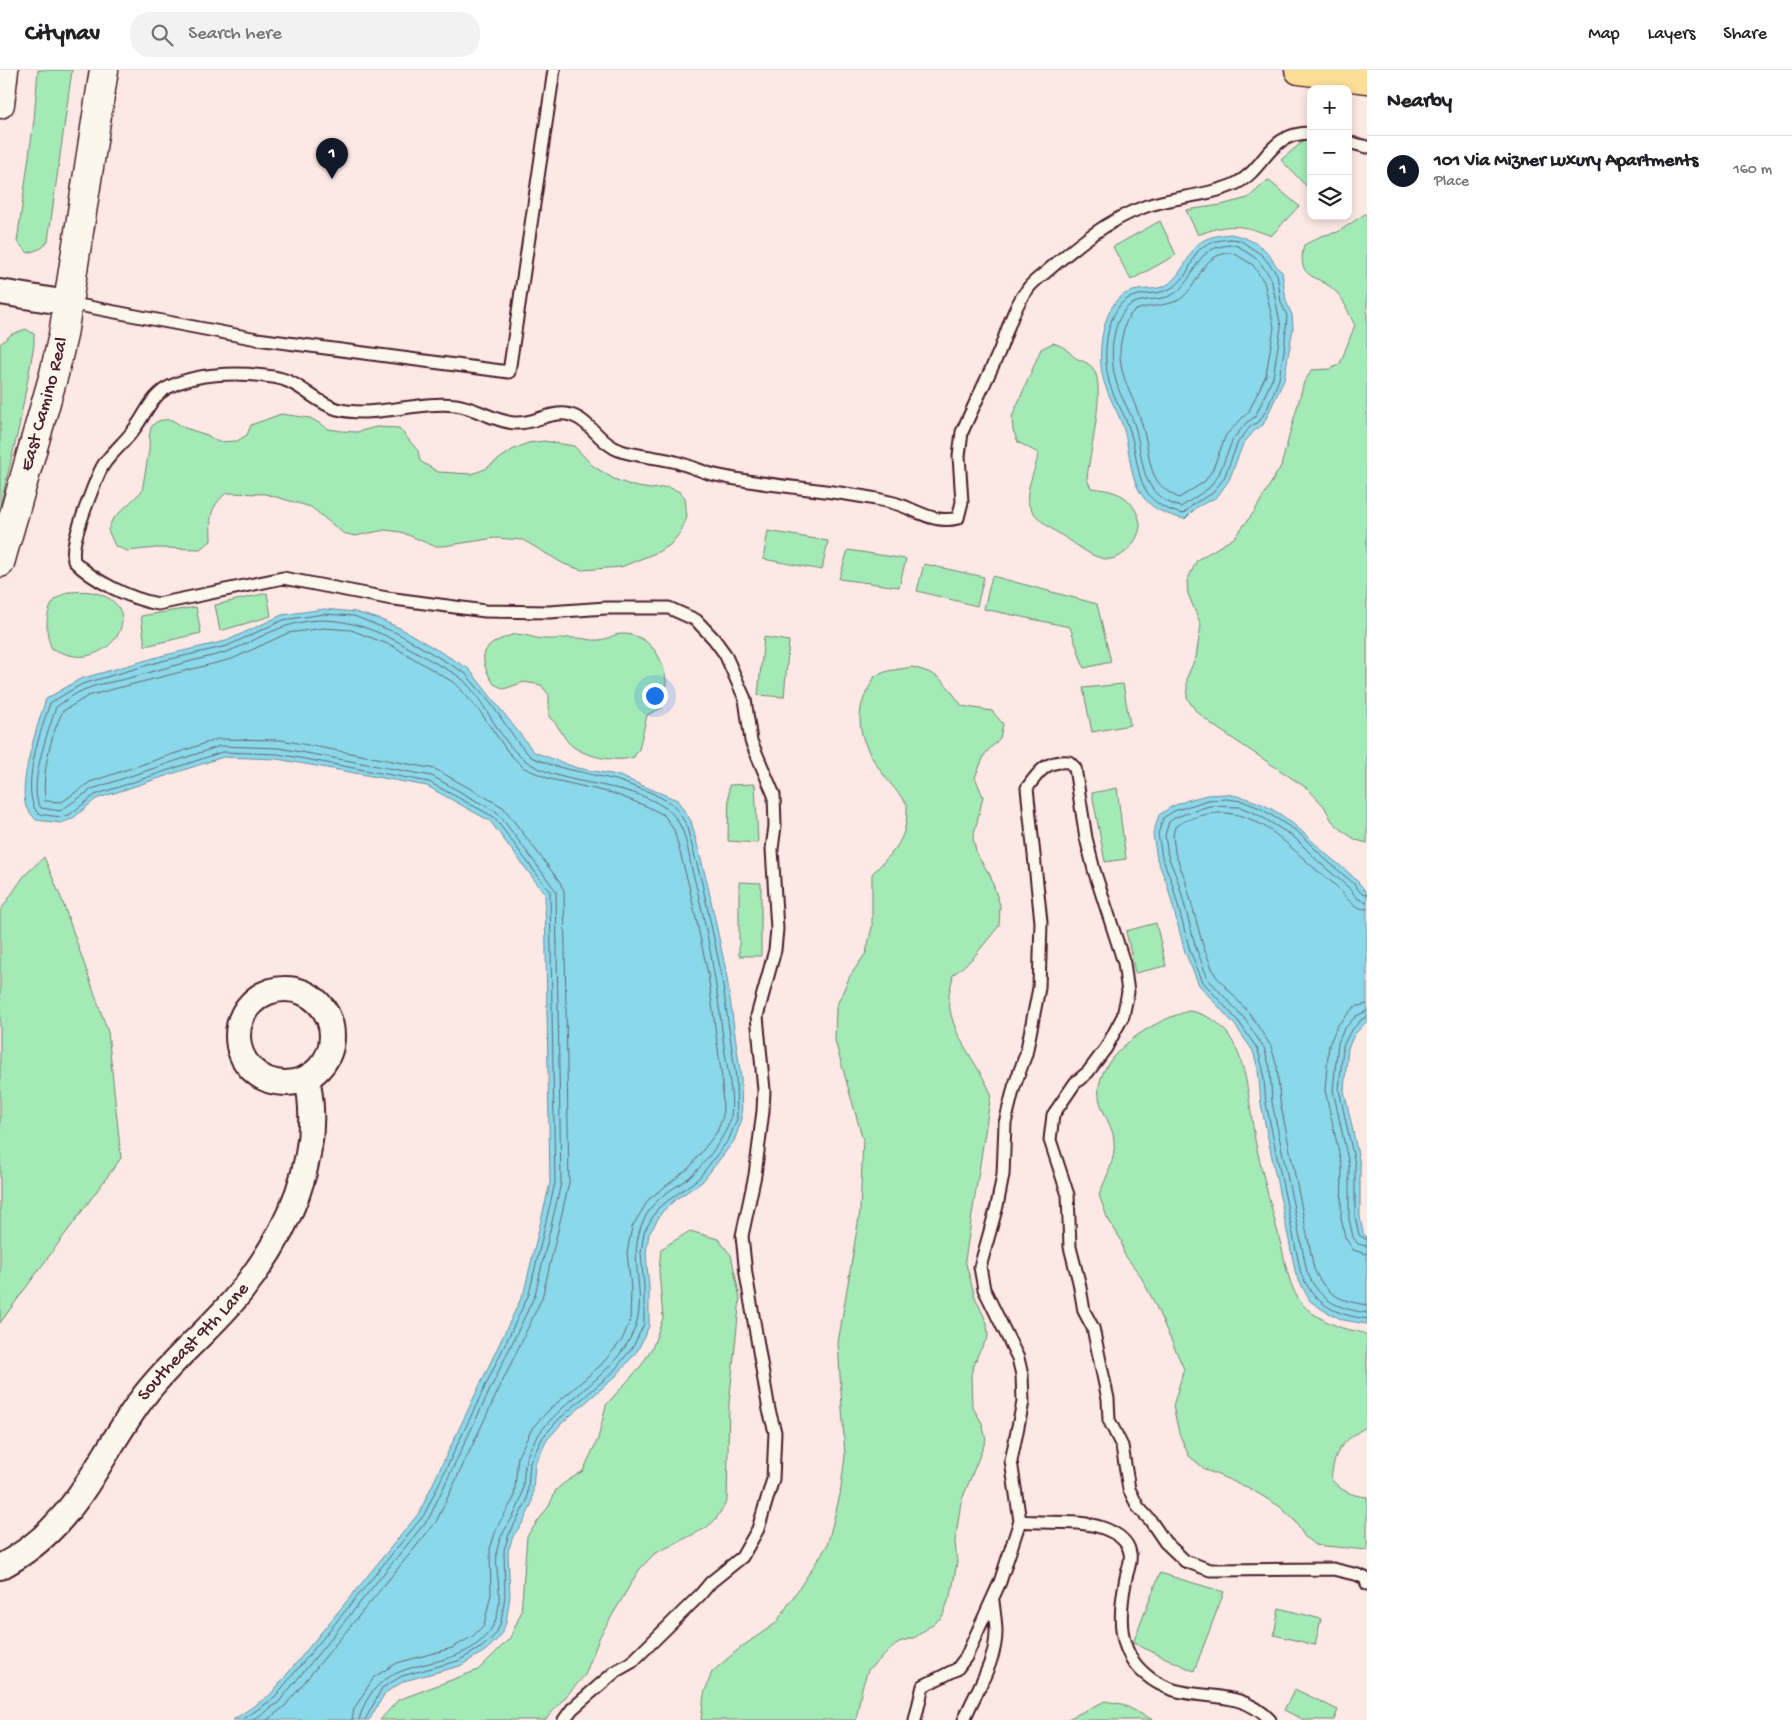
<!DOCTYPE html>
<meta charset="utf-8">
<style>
body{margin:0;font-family:"Gochi Hand",sans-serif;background:#f2f2f2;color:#202124}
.controls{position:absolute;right:15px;top:15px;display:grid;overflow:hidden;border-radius:10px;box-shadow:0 2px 8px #0003}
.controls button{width:45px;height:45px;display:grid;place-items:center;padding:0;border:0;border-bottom:1px solid #e0e0e0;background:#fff;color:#202124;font:25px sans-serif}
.you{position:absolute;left:654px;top:625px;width:18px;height:18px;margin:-12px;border:4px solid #fff;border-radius:50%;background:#1a73e8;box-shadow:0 0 0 8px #1a73e833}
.badge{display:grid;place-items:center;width:32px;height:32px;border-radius:50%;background:#111827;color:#fff;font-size:16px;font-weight:700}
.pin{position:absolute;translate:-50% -41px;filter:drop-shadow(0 1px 2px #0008)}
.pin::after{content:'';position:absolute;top:26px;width:18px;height:15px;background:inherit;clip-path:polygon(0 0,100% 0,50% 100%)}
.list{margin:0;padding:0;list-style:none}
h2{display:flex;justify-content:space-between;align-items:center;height:65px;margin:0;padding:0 20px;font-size:21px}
h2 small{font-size:16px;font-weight:400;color:#757577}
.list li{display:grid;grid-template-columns:32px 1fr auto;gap:15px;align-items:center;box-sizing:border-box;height:70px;padding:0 20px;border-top:1px solid #e0e0e0}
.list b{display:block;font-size:19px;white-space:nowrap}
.list p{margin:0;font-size:16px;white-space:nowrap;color:#757577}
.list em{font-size:16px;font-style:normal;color:#757577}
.icon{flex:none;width:28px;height:28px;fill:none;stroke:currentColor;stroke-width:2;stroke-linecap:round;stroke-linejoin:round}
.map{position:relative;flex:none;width:1367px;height:1650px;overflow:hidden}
header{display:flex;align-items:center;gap:30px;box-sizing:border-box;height:70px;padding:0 25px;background:#fff;border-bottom:1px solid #e0e0e0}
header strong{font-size:24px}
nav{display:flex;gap:28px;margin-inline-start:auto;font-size:18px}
.search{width:350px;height:45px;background:#f2f2f2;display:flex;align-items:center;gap:12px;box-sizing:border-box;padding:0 18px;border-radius:20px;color:#757577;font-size:19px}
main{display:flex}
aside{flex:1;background:#fff}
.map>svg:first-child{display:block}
.green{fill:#a3eab7;stroke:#768471}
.water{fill:#8ad8e9;stroke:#708e9d}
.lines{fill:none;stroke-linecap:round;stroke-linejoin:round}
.shore{stroke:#646977;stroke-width:1}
.lane-casing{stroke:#4a1f2b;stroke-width:15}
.street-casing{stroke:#4a1f2b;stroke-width:28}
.secondary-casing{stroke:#4a1f2b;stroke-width:31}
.primary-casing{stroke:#4a1f2b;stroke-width:31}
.lane{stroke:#fbf7ec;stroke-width:11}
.street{stroke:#fbf7ec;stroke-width:24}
.secondary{stroke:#fbf7ec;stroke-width:28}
.primary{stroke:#fcde96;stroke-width:28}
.labels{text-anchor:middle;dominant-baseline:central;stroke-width:5;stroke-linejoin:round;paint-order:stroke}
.street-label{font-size:19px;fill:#4a1f2b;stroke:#fbf7ec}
</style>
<header>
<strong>Citynav</strong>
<div class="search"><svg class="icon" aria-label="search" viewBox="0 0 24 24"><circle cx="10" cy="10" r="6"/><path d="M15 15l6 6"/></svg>Search here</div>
<nav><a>Map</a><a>Layers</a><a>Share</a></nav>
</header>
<main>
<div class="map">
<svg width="1367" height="1650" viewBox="0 0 1367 1650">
<rect width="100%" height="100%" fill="#fce8e5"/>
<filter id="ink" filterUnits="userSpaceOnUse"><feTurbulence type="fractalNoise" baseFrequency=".02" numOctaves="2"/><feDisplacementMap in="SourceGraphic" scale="10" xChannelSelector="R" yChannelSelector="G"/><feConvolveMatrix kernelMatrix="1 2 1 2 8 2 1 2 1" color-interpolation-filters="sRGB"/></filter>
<g filter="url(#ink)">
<path class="green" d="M 38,0 L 72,0 L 48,171 L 42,178 L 28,183 L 17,172 L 34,50 Z
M 1308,67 L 1311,69 L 1311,121 L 1281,90 Z
M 1268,110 L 1299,136 L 1271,166 C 1242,154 1228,153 1198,165 L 1186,140 L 1221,135 L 1248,128 Z
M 1365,144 L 1367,145 L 1367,773 L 1356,770 L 1343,761 L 1332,751 L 1324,736 L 1308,719 L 1214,656 L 1196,641 L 1187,628 L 1187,607 L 1196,587 L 1201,555 L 1188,524 L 1187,511 L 1197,490 L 1234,468 L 1254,442 L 1281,396 L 1304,312 L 1312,300 L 1330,299 L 1340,294 L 1355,255 C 1349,246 1346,233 1339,225 C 1320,202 1295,213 1304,175 L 1321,166 L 1338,162 Z
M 1160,151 L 1176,185 L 1131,210 L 1113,177 Z
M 26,259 L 34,264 L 34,275 L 19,357 L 0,437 L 0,274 L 12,264 Z
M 1053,273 C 1063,276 1066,279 1072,285 C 1079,292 1088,290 1094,300 C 1106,319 1089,385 1087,409 L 1091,418 C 1102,419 1115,421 1124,427 C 1132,432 1141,447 1140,457 C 1138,471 1124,488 1110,489 C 1094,490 1079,476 1066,468 C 1053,460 1035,449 1029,435 C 1023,422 1037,399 1038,383 L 1018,372 L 1013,360 L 1012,347 L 1041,279 Z
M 281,344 L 310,348 L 329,359 L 342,361 L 357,362 L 376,357 L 399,358 L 418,381 L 420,391 L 438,402 L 472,404 L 485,399 L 512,380 L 528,373 L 544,371 L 574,376 L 593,396 L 614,409 L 633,416 L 650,419 L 668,417 L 680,422 L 685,428 L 687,447 L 680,463 L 670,475 L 658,482 L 621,497 L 582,500 L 564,494 L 523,470 L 495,468 L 444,476 L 434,476 L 401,462 L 385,460 L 355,466 L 343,463 L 311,437 L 266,424 L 226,423 C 207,441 211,448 211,471 L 200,479 L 156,478 L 127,481 L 115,476 L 108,460 L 112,450 L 142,421 C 144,409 146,398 148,386 C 152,370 142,347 172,350 L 185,358 L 207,365 L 218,372 L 237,371 L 247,365 L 251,355 Z
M 768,461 L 828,471 L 822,500 L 763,489 Z
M 848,480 L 906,489 L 899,517 L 839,509 Z
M 924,494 L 984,507 L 977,536 L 917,521 Z
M 992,506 L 1097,534 L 1111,592 L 1084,598 L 1070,557 L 984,539 Z
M 68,522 C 78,522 89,520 99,524 C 138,536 123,579 86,586 C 74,588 63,583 52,579 C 46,566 44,544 54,531 C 57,527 64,524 68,522 Z
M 267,523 L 271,546 L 220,561 L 215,535 Z
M 196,537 L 201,563 L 145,576 L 141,546 Z
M 515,564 C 526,564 535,569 545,569 C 555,570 566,567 576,568 C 584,568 591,571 599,570 C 612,569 614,561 632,565 C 662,572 673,613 662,638 L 647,645 L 639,679 L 634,687 C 617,693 581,687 568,672 C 561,663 558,654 549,647 L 549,625 L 541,615 L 524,612 L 504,619 L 494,614 C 474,583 484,574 515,564 Z
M 764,567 L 789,571 L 784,627 L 758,625 Z
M 912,597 C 943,605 944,612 962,636 L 992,641 L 1003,654 L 1000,668 L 985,684 L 975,707 L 983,727 L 973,768 L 977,785 L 990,805 L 1000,835 L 999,856 L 972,889 L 953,905 C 952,913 948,923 949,932 C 952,968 978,992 991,1024 L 965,1190 L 975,1227 L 987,1253 L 988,1267 L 978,1284 L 971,1304 L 972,1336 L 982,1353 L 986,1370 L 961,1432 L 955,1472 L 957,1492 L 952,1521 L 942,1547 L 916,1567 L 899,1572 L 868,1600 L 862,1618 L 856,1650 L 701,1650 L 704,1624 L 712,1602 L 740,1578 L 776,1553 L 827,1476 L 840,1425 L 845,1386 L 838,1273 L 860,1141 L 863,1070 L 835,971 L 836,937 L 850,906 L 866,883 L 872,857 L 872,804 C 895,780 908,770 907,734 C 886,707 854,676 861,638 C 863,627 870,616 875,606 L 888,601 Z
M 1123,614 L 1130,655 L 1092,662 L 1083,618 Z
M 755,714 L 758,773 L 728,771 L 729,715 Z
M 1117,718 L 1126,789 L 1105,792 L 1092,723 Z
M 44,787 L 62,830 L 108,962 L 121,1088 L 0,1253 L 0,841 L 24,806 Z
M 739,812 L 761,813 L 761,886 L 739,886 Z
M 1156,853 L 1166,896 L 1135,903 L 1126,861 Z
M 1189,941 C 1252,951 1246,1032 1257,1079 C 1264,1111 1273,1143 1281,1175 C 1286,1194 1289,1219 1303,1235 C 1312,1245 1329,1253 1342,1258 C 1351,1261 1358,1260 1367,1265 L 1367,1356 C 1342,1373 1335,1377 1331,1409 C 1342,1422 1351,1425 1367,1427 L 1367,1480 L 1315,1475 L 1305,1467 L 1294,1450 L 1279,1436 L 1249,1418 L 1206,1400 L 1189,1386 L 1179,1363 L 1173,1336 L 1184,1299 L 1154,1232 L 1140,1205 L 1124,1184 L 1121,1170 L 1107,1147 L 1099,1125 C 1106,1107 1116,1090 1114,1070 C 1113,1056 1101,1042 1099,1027 C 1094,985 1154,950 1189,941 Z
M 690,1161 L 718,1169 L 731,1185 L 740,1228 L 729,1334 L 727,1431 L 716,1449 L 706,1458 L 654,1484 L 639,1500 L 600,1566 L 585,1605 L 545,1650 L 380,1650 L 398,1630 L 478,1600 L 510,1568 L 521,1543 L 527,1466 L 549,1436 L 556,1420 L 564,1413 L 583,1401 L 598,1369 L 606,1335 L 641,1296 L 653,1276 L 663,1248 L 659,1201 L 661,1179 Z
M 1160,1503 L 1224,1522 L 1194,1601 L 1133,1573 Z
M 1279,1538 L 1321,1549 L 1315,1575 L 1274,1565 Z
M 1295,1619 L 1338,1640 L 1334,1650 L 1304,1650 L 1284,1640 Z
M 1105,1631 L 1122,1634 L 1153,1650 L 1066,1650 Z"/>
<path class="water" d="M 1230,164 C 1243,166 1257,172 1267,182 C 1272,188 1275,196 1282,202 L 1286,231 L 1292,245 L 1293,258 L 1284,310 L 1263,355 L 1255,360 L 1243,374 L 1229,410 L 1217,427 L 1197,437 L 1185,449 C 1174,447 1160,442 1151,435 C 1130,418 1131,388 1125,364 C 1121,347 1111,332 1105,315 C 1097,292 1100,258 1112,237 C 1129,209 1156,227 1172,211 C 1197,185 1185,168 1230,164 Z
M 324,539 L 355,542 L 379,549 L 402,559 L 469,599 L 534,682 L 577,698 L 617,705 L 677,730 L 691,751 L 707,812 L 726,901 L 741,1007 L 742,1049 L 734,1071 L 702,1112 L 676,1129 L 662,1142 L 649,1164 L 646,1183 L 649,1217 L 649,1256 L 638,1280 L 616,1306 L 562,1353 L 547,1370 L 535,1394 L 532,1433 L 524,1451 L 513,1466 L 508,1482 L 510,1526 L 506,1553 L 500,1567 L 485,1581 L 460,1596 L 404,1611 L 385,1623 L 369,1650 L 233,1650 L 270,1625 L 419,1443 L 524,1222 L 550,1113 L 545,824 L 490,751 L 427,716 L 277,689 L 223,687 L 96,729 L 72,749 L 61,753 L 36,750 C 33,746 28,741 26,737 C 18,712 38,654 46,629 L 80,609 L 161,586 L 226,571 L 282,545 Z
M 1226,724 C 1273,731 1293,753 1326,784 C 1341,797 1356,806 1367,824 L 1367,951 L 1354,965 L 1348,978 L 1344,1020 L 1360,1094 L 1360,1147 L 1363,1163 L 1367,1168 L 1367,1254 L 1343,1250 L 1323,1240 L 1310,1231 L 1296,1205 L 1261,1034 L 1258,999 L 1253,981 L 1235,955 L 1199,915 L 1185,882 L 1167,814 L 1157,789 L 1153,764 L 1159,745 L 1171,737 L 1188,730 L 1207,725 Z"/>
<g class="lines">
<path class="shore" d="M 1230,169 L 1240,170 L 1263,186 L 1277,204 L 1281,232 L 1287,246 L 1284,281 L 1279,309 L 1268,337 L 1259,352 L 1251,356 L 1238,372 L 1224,408 L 1213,423 L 1195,433 L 1183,444 C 1134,433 1141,399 1130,361 C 1125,344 1114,329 1109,312 C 1103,288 1105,254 1120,235 C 1133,219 1157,228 1173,217 C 1201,199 1182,172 1230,169 Z
M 1230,175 L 1238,176 L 1258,190 L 1271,208 L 1281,257 L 1273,307 L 1255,347 L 1247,352 L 1233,369 L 1219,404 L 1209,418 L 1181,437 C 1140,426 1144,393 1136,360 C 1132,343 1120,328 1116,311 C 1110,291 1111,262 1122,244 C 1134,222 1163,236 1179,220 C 1200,199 1195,178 1230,175 Z
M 1230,183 L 1235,184 L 1253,195 L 1264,212 L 1274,257 L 1266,305 L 1249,341 L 1226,365 L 1212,401 L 1204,412 L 1179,428 C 1145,412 1152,389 1143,358 C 1134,323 1112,301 1123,263 C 1125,256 1126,250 1130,245 C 1138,233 1169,239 1183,227 C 1202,210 1200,185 1230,183 Z
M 1367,825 L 1362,824 L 1353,813 L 1324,788 L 1298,762 L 1260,738 L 1242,731 L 1226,729 L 1208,730 L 1174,741 L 1163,748 L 1158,764 L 1162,787 L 1172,813 L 1190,881 L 1203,912 L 1239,952 L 1258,980 L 1263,999 L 1266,1033 L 1301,1204 C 1316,1235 1333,1244 1367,1249
M 1367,832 L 1358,829 L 1348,817 L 1320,793 L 1294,767 L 1257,744 L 1240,737 L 1209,736 L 1176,747 L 1169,752 L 1165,765 L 1168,786 L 1178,811 L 1196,878 L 1208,909 L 1244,948 L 1264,978 L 1270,998 L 1272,1032 L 1307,1202 C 1320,1231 1336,1238 1367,1243
M 1367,839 C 1351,839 1345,824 1335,815 C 1329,809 1321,804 1314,798 C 1280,768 1250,732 1199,746 C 1191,749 1182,751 1175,757 L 1173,765 L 1175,783 L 1185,809 L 1203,876 L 1215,905 L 1250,944 L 1271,976 L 1277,997 L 1280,1031 L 1314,1199 C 1326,1225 1340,1231 1367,1235
M 1367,934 L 1354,937 L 1337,956 L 1329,975 L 1325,1020 L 1342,1096 L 1341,1148 L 1345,1167 L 1353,1180 L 1367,1184
M 1367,941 L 1356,946 L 1344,959 L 1338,973 L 1333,1020 L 1349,1095 L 1349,1149 L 1353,1167 L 1358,1174 L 1367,1176
M 1367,947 L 1362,949 L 1350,962 L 1343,976 L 1339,1020 L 1355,1094 L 1355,1147 L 1359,1165 L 1367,1170
M 242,1650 L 273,1629 L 424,1445 L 529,1224 L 555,1113 L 550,822 L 494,747 L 429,712 L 278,684 L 222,682 L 95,725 L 69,745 L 60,747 L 38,744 C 19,719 41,661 50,633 L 82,614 L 162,591 L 227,576 L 283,550 L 324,544 L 354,546 L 399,564 L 465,603 L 492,635 L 519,674 L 531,687 L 554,696 L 616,710 L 652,723 L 673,734 L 686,754 L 702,813 L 721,902 L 736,1008 L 737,1049 L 729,1069 L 699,1108 L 658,1138 L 644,1162 L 641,1183 L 644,1217 L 644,1254 L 633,1277 L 612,1303 L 559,1349 L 543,1367 L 530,1392 L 527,1431 L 509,1464 L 504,1480 L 505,1526 L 501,1552 L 496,1564 L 482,1577 L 458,1591 L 402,1606 L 382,1618 L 365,1650
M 253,1650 L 278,1633 L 429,1448 L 535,1225 L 561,1113 L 556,821 L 498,743 L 432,706 L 279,678 L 220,676 L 92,719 L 60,741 L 41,738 C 26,719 49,660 56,637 C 65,631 75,623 86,619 C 100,613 115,612 129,608 C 158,600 186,592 216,585 C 242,579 264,562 290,555 C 342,539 388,565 432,591 C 442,597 454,602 462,609 C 488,633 499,674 529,693 C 569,718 623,710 664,737 C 671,741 677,749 681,757 C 687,770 689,786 692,800 C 708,858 717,917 724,976 C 727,999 734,1024 731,1047 C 728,1063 704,1095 691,1106 C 677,1117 661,1124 650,1139 C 620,1184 651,1219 634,1260 C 613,1311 553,1331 530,1379 C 521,1397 526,1414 520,1431 C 515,1449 500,1461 497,1480 C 494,1505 507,1535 491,1559 C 456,1611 379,1574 359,1650
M 267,1650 L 284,1637 L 436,1452 L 542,1228 L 569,1113 L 564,821 L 560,812 L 503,737 L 435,699 L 281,670 L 218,669 L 90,712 L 62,732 L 45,731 C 42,703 50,666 63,641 L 88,626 L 106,621 L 232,589 L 288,563 L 324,558 L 351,560 L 393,576 L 456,614 L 481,643 L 508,682 L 524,698 L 550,709 L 612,723 L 646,736 L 664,745 L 674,760 L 689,816 L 708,904 L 722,1009 L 723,1046 L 717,1062 L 689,1098 L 649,1129 L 632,1157 L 627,1183 L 631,1218 L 630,1251 L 622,1270 L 602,1294 L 550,1339 L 533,1357 L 518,1386 L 514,1428 L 497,1457 L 490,1479 L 491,1524 L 484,1555 L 473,1566 L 452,1578 L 397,1593 L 374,1607 L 354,1639 L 352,1650"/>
<defs>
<path id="lane" d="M 1348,72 L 1367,77
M 68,233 L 257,269 L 509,302 L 554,0
M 1020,1451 C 1047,1454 1077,1449 1103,1458 C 1114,1462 1128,1470 1130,1483 C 1132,1493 1126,1503 1125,1513 C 1119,1545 1117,1581 1145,1604 C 1184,1639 1233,1611 1270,1650
M 564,1650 L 572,1639 L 616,1601 L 632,1592 L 700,1525 L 711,1512 L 742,1487 L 758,1459 L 773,1409 L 775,1362 L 769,1340 L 746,1204 L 742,1166 L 755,1105 L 763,1041 L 764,1020 L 757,946 L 775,880 L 777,859 L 772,779 L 775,756 L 774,725 L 751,671 L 745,629 L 725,584 L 714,569 L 696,550 L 669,538 L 606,538 L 549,542 L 485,541 L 387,528 L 283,508 L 158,534 C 131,529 93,511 74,491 C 73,484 73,478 75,471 C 78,457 97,404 104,394 C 113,381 126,371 135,358 C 145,345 151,327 167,318 C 196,302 240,302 273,307 C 298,310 314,332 337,339 C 374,349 419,330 456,335 C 477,338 495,352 515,353 C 533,354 548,342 566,344 C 589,347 599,374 621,381 C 637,386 655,387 672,391 C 685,394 698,400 711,404 C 770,418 831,418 890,432 C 914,437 932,455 958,448 L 962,432 L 959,386 L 962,362 C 974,335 987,309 999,282 C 1007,262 1013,238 1027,220 C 1031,213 1040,207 1046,202 C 1075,177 1107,150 1144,137 C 1174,126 1206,127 1235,114 C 1267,99 1266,63 1311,63
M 915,1650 L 923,1616 L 957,1599 L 966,1587 L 1000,1512 L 1020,1451 L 1011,1391 L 1023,1332 L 1022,1305 L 1018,1288 L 984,1219 L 980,1197 L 997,1136 L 1003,1105 L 1005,1053 L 1014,1017 L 1026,984 L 1039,918 L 1041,852 L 1027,718 C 1039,701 1047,690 1069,692 L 1075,698 L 1086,768 L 1094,800 L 1124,893 L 1128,922 L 1123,946 L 1106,978 L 1088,1002 L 1075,1013 L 1053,1045 L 1050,1070 L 1068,1125 L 1070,1177 L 1079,1212 L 1084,1241 L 1093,1258 L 1108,1329 L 1109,1350 L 1122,1376 L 1129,1419 L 1138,1437 L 1150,1450 L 1165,1472 L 1185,1491 L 1210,1500 L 1333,1499 L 1358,1505 L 1365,1508 L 1367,1514
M 964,1650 C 975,1622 996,1593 996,1562 C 996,1552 994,1541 993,1531"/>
<g id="street">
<path d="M 0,222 L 68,233"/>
<circle cx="285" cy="966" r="47"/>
<path id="s1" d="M 0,1497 C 77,1457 95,1391 144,1326 C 172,1289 210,1260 239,1224 C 288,1163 324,1087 307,1008"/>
</g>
<g id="secondary">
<path d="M 0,34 L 4,0"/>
<path id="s2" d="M 0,493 L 54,304 L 63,265 L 104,0"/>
</g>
<path id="primary" d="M 1299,0 L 1367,9"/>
</defs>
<use href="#lane" class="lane-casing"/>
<use href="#street" class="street-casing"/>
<use href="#secondary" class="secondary-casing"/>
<use href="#primary" class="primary-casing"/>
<use href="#lane" class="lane"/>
<use href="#street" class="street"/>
<use href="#secondary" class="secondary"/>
<use href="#primary" class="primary"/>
</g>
</g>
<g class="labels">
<g class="street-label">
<text stroke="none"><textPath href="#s2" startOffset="165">East Camino Real</textPath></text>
<text stroke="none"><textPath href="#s1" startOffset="300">Southeast 9th Lane</textPath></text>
</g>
</g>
</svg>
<div class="controls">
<button>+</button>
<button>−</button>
<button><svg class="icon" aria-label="layers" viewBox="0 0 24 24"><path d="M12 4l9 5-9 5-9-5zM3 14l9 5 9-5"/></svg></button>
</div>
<div class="you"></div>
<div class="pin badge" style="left:332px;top:109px">1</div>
</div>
<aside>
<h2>Nearby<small></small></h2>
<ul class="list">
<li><span class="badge">1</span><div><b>101 Via Mizner Luxury Apartments</b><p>Place</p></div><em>160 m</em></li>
</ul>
</aside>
</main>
